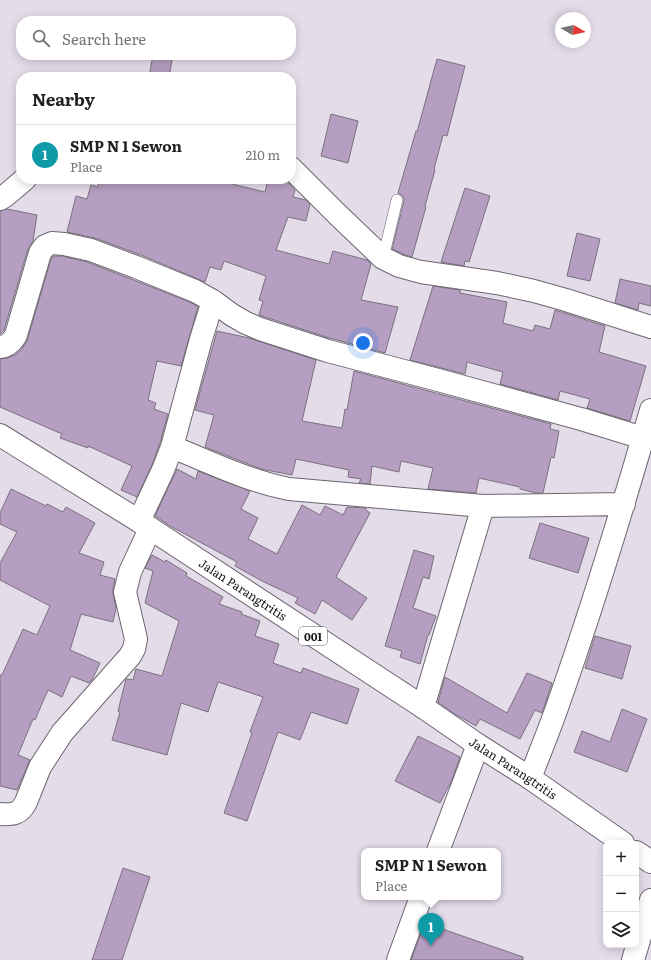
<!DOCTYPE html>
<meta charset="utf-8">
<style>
body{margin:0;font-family:Literata,serif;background:#f2f2f2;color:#202124}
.controls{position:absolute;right:12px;bottom:12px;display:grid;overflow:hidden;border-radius:8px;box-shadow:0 2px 10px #0003}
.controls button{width:36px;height:36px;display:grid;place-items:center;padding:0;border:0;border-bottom:1px solid #e0e0e0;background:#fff;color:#202124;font:20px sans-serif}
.compass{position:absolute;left:555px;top:12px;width:36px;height:36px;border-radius:50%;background:#fff;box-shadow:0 2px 10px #0003;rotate:99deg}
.you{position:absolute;left:363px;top:343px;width:14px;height:14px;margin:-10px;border:3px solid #fff;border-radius:50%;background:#1a73e8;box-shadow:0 0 0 6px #1a73e833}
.badge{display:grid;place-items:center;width:26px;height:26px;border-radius:50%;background:#b45309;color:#fff;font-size:13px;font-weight:700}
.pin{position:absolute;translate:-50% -33px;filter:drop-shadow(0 1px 2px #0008)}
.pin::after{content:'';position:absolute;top:21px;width:14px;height:12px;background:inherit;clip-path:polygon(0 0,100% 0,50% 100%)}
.popup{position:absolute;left:361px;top:848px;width:140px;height:52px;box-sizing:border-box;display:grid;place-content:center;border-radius:8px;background:#fff;filter:drop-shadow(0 1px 3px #0005);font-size:13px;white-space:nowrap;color:#757577}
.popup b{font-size:15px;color:#202124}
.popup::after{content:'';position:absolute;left:50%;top:100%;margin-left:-8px;border:8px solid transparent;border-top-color:#fff}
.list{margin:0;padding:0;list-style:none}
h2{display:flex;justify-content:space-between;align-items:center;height:52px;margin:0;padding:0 16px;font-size:17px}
h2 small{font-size:13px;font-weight:400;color:#757577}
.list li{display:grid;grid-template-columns:26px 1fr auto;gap:12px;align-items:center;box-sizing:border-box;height:60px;padding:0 16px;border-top:1px solid #e0e0e0}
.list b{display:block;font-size:15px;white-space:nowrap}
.list p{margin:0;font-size:13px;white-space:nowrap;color:#757577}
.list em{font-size:13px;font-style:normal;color:#757577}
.icon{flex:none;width:22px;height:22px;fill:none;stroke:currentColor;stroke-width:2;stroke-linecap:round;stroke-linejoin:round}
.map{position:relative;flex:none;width:651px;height:960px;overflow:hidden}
.search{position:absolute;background:#fff;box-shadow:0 2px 10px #0003;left:16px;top:16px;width:280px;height:44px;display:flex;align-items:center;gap:10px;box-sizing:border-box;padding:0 14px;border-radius:16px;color:#757577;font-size:15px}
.panel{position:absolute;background:#fff;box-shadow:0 2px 10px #0003;left:16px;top:72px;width:280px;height:112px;border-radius:16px}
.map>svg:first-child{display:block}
.building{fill:#b69ec2;stroke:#79727d}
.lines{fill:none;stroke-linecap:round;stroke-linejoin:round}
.service-casing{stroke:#6d6671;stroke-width:12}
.minor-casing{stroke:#6d6671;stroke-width:24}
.primary-casing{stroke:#6d6671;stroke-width:24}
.service{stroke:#fff;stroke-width:11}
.minor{stroke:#fff;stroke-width:22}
.primary{stroke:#fff;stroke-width:22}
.labels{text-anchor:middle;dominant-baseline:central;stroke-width:4;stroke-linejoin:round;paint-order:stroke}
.shield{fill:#fff;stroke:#5d5b5f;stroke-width:1}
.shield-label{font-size:11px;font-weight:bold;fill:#18151a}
.street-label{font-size:12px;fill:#18151a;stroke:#fff}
</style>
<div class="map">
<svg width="651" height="960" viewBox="0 0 651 960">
<rect width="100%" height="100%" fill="#e4dce9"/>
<path class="building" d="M 153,55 L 173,55 L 169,77 L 149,77 Z
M 437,59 L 465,66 L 447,136 L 443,135 L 434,169 L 435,170 L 425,206 L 426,207 L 412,257 L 403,254 L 392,249 L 404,201 L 404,198 L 402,195 L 398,193 L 416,131 L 417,132 Z
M 331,114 L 358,121 L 348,163 L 321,156 Z
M 99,179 L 234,179 L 232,184 L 265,192 L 268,179 L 274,179 L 288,182 L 295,190 L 293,197 L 306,200 L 310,204 L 306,221 L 288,217 L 276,250 L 329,264 L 333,251 L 367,260 L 371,264 L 361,300 L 398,307 L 385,353 L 326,337 L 259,315 L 263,301 L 259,300 L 266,276 L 224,261 L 221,270 L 210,267 L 205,282 L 141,255 L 95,238 L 67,232 L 76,196 L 87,199 L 91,185 L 98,187 Z
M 465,188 L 490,196 L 469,262 L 465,261 L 464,266 L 441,262 Z
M 7,209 L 37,215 L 33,241 L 28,249 L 4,330 L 0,334 L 0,211 Z
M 577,233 L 600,239 L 590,281 L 567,276 Z
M 53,256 L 62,256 L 87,262 L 131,279 L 190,302 L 198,307 L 181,366 L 157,361 L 148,400 L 156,403 L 154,409 L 168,414 L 160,443 L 152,465 L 137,497 L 121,490 L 132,466 L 88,446 L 88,448 L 60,438 L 62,434 L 0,407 L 0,359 L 7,358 L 15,355 L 21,350 L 27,341 L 51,259 Z
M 620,279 L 651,286 L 651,306 L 639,303 L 638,310 L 615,303 Z
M 433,286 L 460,290 L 460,293 L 507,302 L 503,323 L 533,331 L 535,325 L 550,329 L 555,310 L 605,326 L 599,352 L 646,366 L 630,421 L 587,408 L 590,399 L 560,391 L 558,400 L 500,384 L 503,372 L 467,362 L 465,374 L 410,360 Z
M 217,331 L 249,338 L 316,360 L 302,421 L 342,428 L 345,409 L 347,410 L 354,371 L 551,424 L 550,429 L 559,431 L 554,458 L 551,457 L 543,493 L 536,493 L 520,489 L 520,487 L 479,478 L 476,493 L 428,489 L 433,468 L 401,461 L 399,472 L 372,466 L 370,484 L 359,483 L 361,479 L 348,477 L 349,470 L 296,459 L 292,475 L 261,469 L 205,447 L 214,415 L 195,410 Z
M 177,469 L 196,479 L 198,471 L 250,491 L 241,509 L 258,518 L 248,539 L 277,554 L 302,505 L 320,515 L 325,506 L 343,515 L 347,507 L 366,508 L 366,510 L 370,513 L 336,577 L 367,598 L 352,620 L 322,600 L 315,614 L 295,603 L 298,598 L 262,581 L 235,566 L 237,562 L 170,526 L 155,516 Z
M 11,489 L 46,506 L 47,504 L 63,512 L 66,507 L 95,523 L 79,553 L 104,562 L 100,575 L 115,579 L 113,589 L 113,594 L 116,608 L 113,622 L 81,614 L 70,650 L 100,663 L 92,680 L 89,683 L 71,676 L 62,697 L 48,690 L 35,720 L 33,719 L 18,755 L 30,760 L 17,790 L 0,786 L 0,675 L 2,675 L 23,629 L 37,635 L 50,606 L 0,580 L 0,563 L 17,532 L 0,524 L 0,513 Z
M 540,523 L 589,538 L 578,573 L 529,558 Z
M 414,550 L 434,556 L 429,579 L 423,577 L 413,608 L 436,616 L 429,635 L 428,635 L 420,664 L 400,657 L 402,651 L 385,646 Z
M 152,555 L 165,562 L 166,560 L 187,573 L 186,576 L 223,597 L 219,604 L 242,612 L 241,614 L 260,621 L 255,636 L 279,644 L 273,663 L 301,673 L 303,668 L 359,689 L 347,724 L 311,712 L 300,740 L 278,732 L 247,821 L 224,813 L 252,733 L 250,732 L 263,697 L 218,682 L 208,712 L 181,703 L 167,755 L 112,740 L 120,712 L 118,711 L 126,679 L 127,679 L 133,680 L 136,669 L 162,676 L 179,621 L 145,603 L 153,571 L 145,568 Z
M 595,636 L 631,646 L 622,679 L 585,668 Z
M 527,673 L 552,683 L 542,713 L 535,710 L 520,739 L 480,719 L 476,726 L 453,713 L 438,702 L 445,677 L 507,713 Z
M 622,709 L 647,719 L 627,772 L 574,752 L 582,731 L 610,742 Z
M 418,736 L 460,757 L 452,780 L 440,803 L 395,781 Z
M 123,868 L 150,877 L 122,960 L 92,960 Z
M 425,923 L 523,957 L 523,960 L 411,960 Z"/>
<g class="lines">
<defs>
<path id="service" d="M 383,258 L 397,200"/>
<path id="minor" d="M 291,168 L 338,215 L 383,258 L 399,266 L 421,272 L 497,283 L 534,291 L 566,300 L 651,327
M 0,199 L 5,196 L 25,179
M 0,347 C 8,346 12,342 16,335 L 40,253 L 45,246 L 52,243 L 64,244 L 91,250 L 136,267 L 195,291 L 213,301 L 232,315 L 246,323 L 260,329 L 328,351 L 438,380 L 581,419 L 643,438
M 172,447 C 210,462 248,481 289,489 L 483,506 L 624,504
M 139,521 L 163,470 L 172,447 L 201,339 L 213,301
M 423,707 L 483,506
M 530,778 C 540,752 551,726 560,699 C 594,603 623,507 651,410
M 0,814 C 13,815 20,814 26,802 L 40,767 L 62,733 L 130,656 L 134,649 L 136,639 L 125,592 L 130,572 L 150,529
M 438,851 L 478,745
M 398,960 L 421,897
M 633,960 L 651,900"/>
<g id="primary">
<path id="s1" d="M 0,435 L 139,521 L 423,707 L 478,745 L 530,778 L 623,843"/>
<path d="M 636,852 L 651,862"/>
</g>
</defs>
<use href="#service" class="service-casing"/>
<use href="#minor" class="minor-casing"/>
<use href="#primary" class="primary-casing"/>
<use href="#service" class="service"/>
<use href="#minor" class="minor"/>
<use href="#primary" class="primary"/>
</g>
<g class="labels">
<rect class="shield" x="299" y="627" width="28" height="18" rx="3"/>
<g class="shield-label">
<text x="313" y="636">001</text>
</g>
<g class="street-label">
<text stroke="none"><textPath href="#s1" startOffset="288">Jalan Parangtritis</textPath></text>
<text stroke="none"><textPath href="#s1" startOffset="612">Jalan Parangtritis</textPath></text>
</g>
</g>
</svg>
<div class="controls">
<button>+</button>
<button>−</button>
<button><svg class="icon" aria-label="layers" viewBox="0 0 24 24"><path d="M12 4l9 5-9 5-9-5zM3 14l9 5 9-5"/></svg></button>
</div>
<svg class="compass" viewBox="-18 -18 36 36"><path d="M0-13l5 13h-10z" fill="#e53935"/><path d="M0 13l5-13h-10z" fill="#757577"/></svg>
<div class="you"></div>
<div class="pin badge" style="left:431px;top:946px;background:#0f9aa8">1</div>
<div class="popup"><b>SMP N 1 Sewon</b>Place</div>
<div class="search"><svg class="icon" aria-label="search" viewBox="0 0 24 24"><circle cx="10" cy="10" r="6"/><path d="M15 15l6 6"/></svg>Search here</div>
<section class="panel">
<h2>Nearby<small></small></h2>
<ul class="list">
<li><span class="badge" style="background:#0f9aa8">1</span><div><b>SMP N 1 Sewon</b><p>Place</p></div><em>210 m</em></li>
</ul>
</section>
</div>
